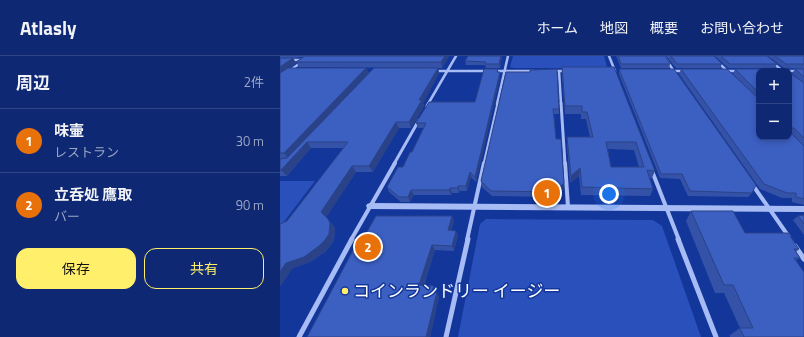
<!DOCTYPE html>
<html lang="ja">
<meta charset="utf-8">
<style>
body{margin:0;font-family:"Titillium Web","Noto Sans JP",sans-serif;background:#1c347c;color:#f1f3f6}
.controls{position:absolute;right:12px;top:12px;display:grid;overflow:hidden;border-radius:8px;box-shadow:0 2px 6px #0003}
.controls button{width:36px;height:36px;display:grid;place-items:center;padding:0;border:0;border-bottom:1px solid #2e4486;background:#0e2874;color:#f1f3f6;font:20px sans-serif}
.you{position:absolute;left:329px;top:138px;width:14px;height:14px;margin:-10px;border:3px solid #fff;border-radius:50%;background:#1a73e8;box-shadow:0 0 0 6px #1a73e833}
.badge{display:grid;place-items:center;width:26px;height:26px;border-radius:50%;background:#ffef6a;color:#fff;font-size:13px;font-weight:700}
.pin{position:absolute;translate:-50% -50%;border:2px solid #fff;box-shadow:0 1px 4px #0006}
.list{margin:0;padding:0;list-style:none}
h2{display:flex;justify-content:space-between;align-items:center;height:52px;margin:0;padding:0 16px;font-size:17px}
h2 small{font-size:13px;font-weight:400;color:#9ba6c5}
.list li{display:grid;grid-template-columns:26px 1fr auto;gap:12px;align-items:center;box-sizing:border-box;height:64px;padding:0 16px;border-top:1px solid #2e4486}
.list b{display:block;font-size:15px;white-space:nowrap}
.list p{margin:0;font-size:13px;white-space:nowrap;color:#9ba6c5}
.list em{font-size:13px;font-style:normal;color:#9ba6c5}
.actions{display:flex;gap:8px;padding:12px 16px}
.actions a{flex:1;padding:9px 0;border:1px solid #ffef6a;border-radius:12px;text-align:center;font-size:14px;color:#ffef6a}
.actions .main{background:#ffef6a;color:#111}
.map{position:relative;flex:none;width:524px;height:281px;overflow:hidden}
header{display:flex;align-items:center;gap:24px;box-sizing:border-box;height:56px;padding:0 20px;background:#0e2874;border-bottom:1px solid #2e4486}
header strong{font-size:19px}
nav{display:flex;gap:22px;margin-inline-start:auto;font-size:14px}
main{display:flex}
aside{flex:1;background:#0e2874}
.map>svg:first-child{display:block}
.green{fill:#2950bb}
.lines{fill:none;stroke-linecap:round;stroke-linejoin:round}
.minor-far3{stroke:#a7bcf4;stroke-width:2.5}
.minor-far2{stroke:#a7bcf4;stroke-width:3}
.minor-far1{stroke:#a7bcf4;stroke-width:4}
.minor{stroke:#a7bcf4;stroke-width:5}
.tertiary{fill:#a7bcf4;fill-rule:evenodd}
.wall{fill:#3452a7;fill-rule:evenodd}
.shaded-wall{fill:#2a4288}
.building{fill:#3c5fc2;stroke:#2a4288;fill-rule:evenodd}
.poi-dot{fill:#ffef6a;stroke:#13369b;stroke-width:1.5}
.labels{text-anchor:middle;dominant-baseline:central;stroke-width:3;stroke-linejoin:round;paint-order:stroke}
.near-poi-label{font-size:17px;fill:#fff;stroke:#13369b;text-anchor:start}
</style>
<header>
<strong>Atlasly</strong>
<nav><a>ホーム</a><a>地図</a><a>概要</a><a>お問い合わせ</a></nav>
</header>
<main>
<aside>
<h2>周辺<small>2件</small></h2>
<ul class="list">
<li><span class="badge" style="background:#e8710a">1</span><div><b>味壷</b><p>レストラン</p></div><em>30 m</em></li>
<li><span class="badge" style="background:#e8710a">2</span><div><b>立呑処 鷹取</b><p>バー</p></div><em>90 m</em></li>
</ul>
<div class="actions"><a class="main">保存</a><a>共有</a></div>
</aside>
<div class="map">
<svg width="524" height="281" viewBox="0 0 524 281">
<rect width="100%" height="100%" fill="#13369b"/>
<path class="green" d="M 233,0 L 324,0 L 327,11 L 324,12 L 234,12 L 230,11 Z
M 0,125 L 35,125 L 0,171 Z
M 206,163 L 373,164 L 382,170 L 421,281 L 178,281 L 200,168 Z"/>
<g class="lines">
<path class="minor-far3" d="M 329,0 L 335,15
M 384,0 L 395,17
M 432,0 L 447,15
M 484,0 L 503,15
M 0,4 L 25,4
M 154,15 L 254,15
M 272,15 L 288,15
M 279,15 L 281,48
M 390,15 L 406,15
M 444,15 L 460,15
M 504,15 L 524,15
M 148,48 L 176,0
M 217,48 L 228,0"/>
<path class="minor-far2" d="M 281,47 L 285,108
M 147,50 L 149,47
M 114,108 L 139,64
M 204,108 L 218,47"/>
<path class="minor-far1" d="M 285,107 L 288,151
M 372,115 L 399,184
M 472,128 L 509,181
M 71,184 L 115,107
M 187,184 L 204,107"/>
<path class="minor" d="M 398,183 L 436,281
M 515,190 L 524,203
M 19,281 L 72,183
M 166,281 L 188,183"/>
<path class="tertiary" d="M 28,0 L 32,0 L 0,23 L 0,20 Z
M 90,147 L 524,150 L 524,156 L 90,153 L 87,152 L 86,150 L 87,148 Z"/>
</g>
<path class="wall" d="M 0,0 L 169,0 L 162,12 L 19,11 L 16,6 L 23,1 L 12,2 L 13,2 L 16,7 L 9,12 L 86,12 L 89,17 L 158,12 L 159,17 L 143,47 L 144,50 L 131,72 L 119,72 L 93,116 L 76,116 L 46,161 L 53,169 L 55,173 L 54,184 L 50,190 L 45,196 L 30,206 L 13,212 L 7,165 L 64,92 L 31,92 L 7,120 L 0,120 Z
M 222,0 L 220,12 L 206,12 L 205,9 L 186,9 L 185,5 Z
M 336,0 L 385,0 L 390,8 L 389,12 L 341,12 Z
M 386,0 L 434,0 L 442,8 L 440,12 L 396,12 Z
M 435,0 L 487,0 L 497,8 L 495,12 L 448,12 Z
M 488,0 L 524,0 L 524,13 L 504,12 Z
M 282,11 L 334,11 L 375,115 L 372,122 L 370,122 L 373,133 L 370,140 L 301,139 L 299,120 L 290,127 L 287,89 L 287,81 L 310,81 L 306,63 L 301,63 L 301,58 L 285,58 L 282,18 ZM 328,93 L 354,94 L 359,111 L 331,111 Z
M 218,13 L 218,16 L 220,16 L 220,21 L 196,126 L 191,121 L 187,135 L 180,135 L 179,137 L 172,137 L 171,139 L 134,139 L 130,146 L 121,146 L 109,136 L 107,131 L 123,111 L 132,96 L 144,72 L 138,72 L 136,67 L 195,46 Z
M 339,13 L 472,137 L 468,141 L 408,140 L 400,123 L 380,122 L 339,18 Z
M 401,13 L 447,13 L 472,37 L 453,18 L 455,13 L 509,13 L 510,17 L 517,22 L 512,18 L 515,13 L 524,13 L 524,149 L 512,146 L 512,142 L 502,142 L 480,133 L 399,18 ZM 479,15 L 509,15 L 509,81 L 479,81 Z
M 250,16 L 279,53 L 279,58 L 274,58 L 276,83 L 284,127 L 283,133 L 273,141 L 212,140 L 202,131 L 201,125 Z
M 411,155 L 465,177 L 519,193 L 516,196 L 520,202 L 516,204 L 524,281 L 450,281 L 450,279 L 460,272 L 444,237 L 435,237 L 406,165 Z
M 524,159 L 524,179 L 513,164 L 518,160 Z
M 96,160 L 172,160 L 174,165 L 171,174 L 176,175 L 178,179 L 174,195 L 155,194 L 144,229 L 154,230 L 157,234 L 156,236 L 159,241 L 150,281 L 27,281 L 79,183 L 83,183 Z"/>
<path class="shaded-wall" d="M 165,0 L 169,0 L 162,12 L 161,6 Z
M 221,0 L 222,0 L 220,12 L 219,8 Z
M 13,2 L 16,7 L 0,18 L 0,11 Z
M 86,12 L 89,17 L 9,103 L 4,97 Z
M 158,12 L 159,17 L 143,47 L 144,50 L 131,72 L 129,66 L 139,44 Z
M 220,16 L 220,21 L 196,126 L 195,121 Z
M 116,66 L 119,72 L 93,116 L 89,110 Z
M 27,86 L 31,92 L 7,120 L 1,114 Z
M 72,110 L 76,116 L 46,162 L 41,156 Z
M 300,112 L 299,120 L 290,127 L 291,120 Z
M 190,116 L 191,121 L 187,135 L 186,130 Z
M 284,127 L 283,133 L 273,141 L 274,136 Z
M 178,130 L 180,135 L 179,137 L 178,132 Z
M 170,132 L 172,137 L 171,139 L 169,134 Z
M 131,134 L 134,139 L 130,146 L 128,141 Z
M 172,160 L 174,165 L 169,179 L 168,174 Z
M 48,163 L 53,169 L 55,173 L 54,184 L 50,190 L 45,196 L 30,206 L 13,212 L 0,231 L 0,216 L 6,207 Z
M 176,175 L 178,179 L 174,195 L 172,190 Z
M 152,189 L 155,194 L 142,233 L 139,229 Z
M 154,230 L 157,234 L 155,241 L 152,236 Z
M 157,236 L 159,241 L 150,281 L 146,281 Z"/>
<path class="building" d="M 25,0 L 165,0 L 161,6 L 16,6 Z
M 188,0 L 221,0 L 219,8 L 205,8 L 206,6 L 185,5 Z
M 338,0 L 385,0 L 390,8 L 341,8 Z
M 391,0 L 434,0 L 442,8 L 397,8 Z
M 441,0 L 487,0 L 497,8 L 450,8 Z
M 495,0 L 524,0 L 524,8 L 506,8 Z
M 0,2 L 13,2 L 0,11 Z
M 282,11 L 334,11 L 375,115 L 367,114 L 373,133 L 302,131 L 300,112 L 291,120 L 287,81 L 313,81 L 307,56 L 302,56 L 302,50 L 285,50 ZM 326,86 L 356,86 L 364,111 L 331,111 Z
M 8,12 L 86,12 L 4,97 L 0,97 L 0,17 Z
M 94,12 L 158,12 L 139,44 L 142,44 L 129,66 L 116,66 L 89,110 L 72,110 L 41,156 L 48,163 L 50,167 L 49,178 L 45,184 L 39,190 L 24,201 L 6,207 L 0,216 L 0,168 L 7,165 L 68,86 L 27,86 L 1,114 L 0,114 L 0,103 L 7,102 Z
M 204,13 L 218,13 L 217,16 L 220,16 L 195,121 L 190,116 L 186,130 L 178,130 L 178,132 L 170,132 L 169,134 L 131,134 L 128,141 L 119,141 L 107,131 L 118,111 L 123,111 L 130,96 L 132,96 L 146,67 L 136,67 L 149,46 L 195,46 Z
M 277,13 L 279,53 L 273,53 L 276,83 L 281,83 L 284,127 L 274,136 L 211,135 L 201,125 L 226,16 L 250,16 L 250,14 Z
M 339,13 L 394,13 L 476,129 L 472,137 L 410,135 L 402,118 L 381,118 Z
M 401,13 L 447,13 L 479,43 L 479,81 L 509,81 L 509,15 L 479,15 L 479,37 L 455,13 L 509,13 L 510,17 L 524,27 L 524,82 L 514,72 L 510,72 L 510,76 L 524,90 L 524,143 L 516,141 L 516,137 L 507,137 L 484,128 Z
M 515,13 L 524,13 L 524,21 Z
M 411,155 L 453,155 L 465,177 L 508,177 L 519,193 L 514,193 L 520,202 L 514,202 L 524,216 L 524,281 L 464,281 L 460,272 L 473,272 L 453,229 L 444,229 Z
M 524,159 L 524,168 L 518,160 Z
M 96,160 L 172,160 L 168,174 L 176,175 L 172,190 L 152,189 L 139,229 L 154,230 L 152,236 L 157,236 L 146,281 L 27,281 L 79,183 L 83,183 Z"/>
<circle class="poi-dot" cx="65" cy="235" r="4"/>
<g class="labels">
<g class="near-poi-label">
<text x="73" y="235">コインランドリー イージー</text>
</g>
</g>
</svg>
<div class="controls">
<button>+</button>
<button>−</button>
</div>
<div class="you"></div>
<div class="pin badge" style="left:267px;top:137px;background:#e8710a">1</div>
<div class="pin badge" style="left:88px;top:191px;background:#e8710a">2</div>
</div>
</main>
